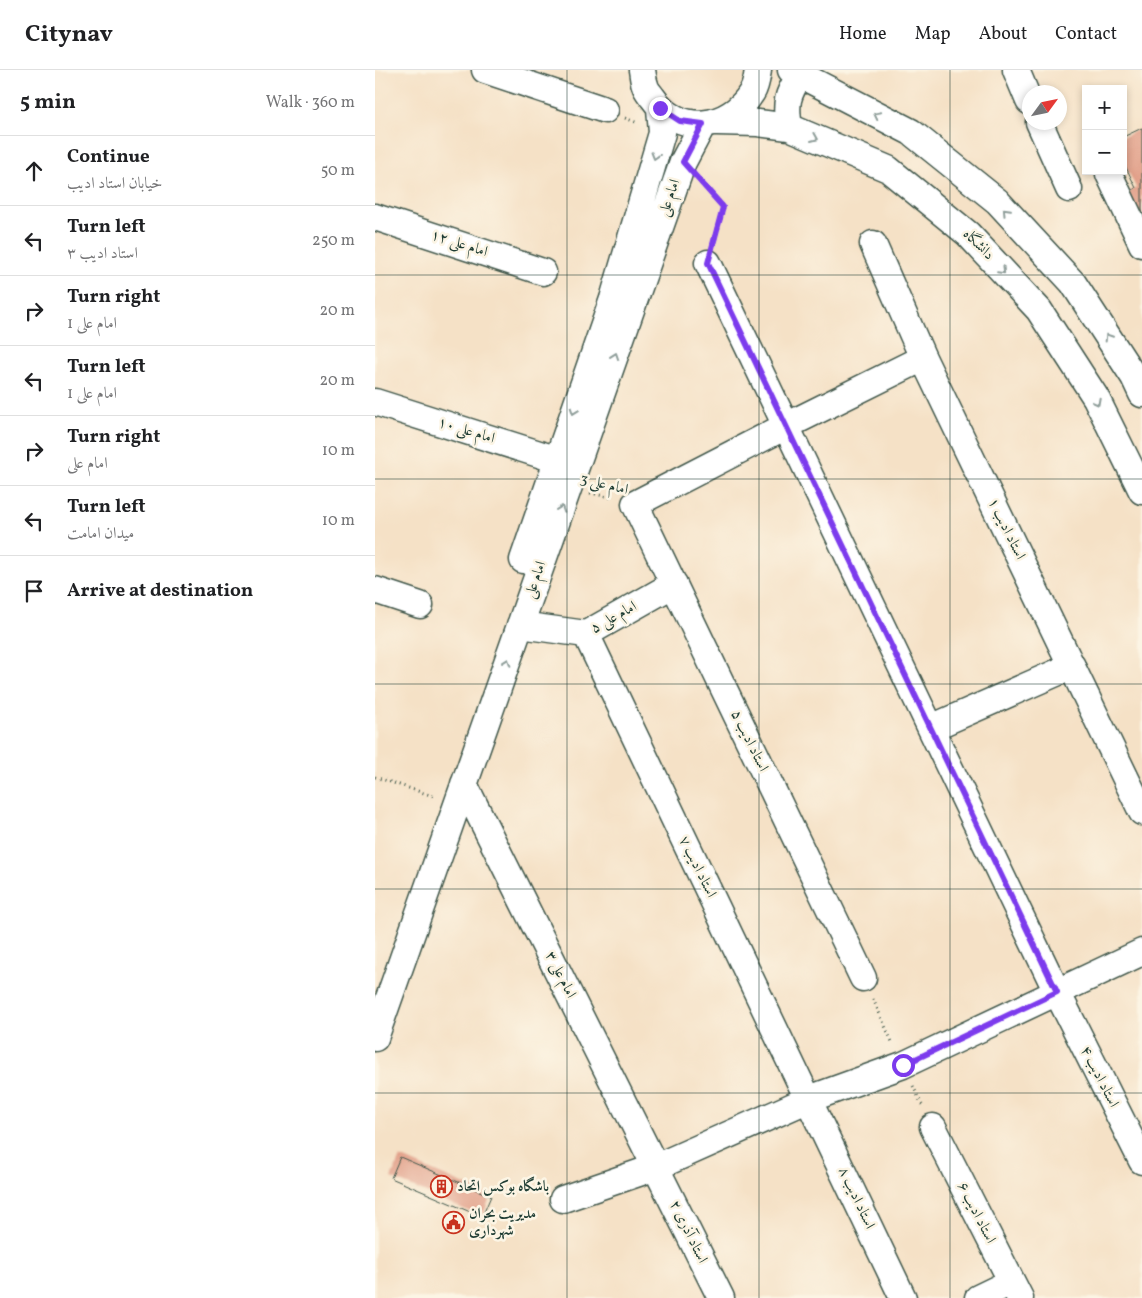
<!DOCTYPE html>
<meta charset="utf-8">
<style>
body{margin:0;font-family:Vollkorn,Amiri,serif;background:#f6f6f6;color:#202124}
.controls{position:absolute;right:15px;top:15px;display:grid;overflow:hidden;border-radius:0px;box-shadow:0 2px 8px #0003}
.controls button{width:45px;height:45px;display:grid;place-items:center;padding:0;border:0;border-bottom:1px solid #e0e0e0;background:#fff;color:#202124;font:25px sans-serif}
.compass{position:absolute;left:647px;top:15px;width:45px;height:45px;border-radius:50%;background:#fff;box-shadow:0 2px 8px #0003;rotate:57deg}
.stop{position:absolute;width:15px;height:15px;margin:-11px;border:4px solid #7c3aed;border-radius:50%;background:#fff}
.stop.end{background:#7c3aed;border-color:#fff;box-shadow:0 1px 5px #0008}
.list{margin:0;padding:0;list-style:none}
h2{display:flex;justify-content:space-between;align-items:center;height:65px;margin:0;padding:0 20px;font-size:21px}
h2 small{font-size:16px;font-weight:400;color:#757577}
.list li{display:grid;grid-template-columns:32px 1fr auto;gap:15px;align-items:center;box-sizing:border-box;height:70px;padding:0 20px;border-top:1px solid #e0e0e0}
.list b{display:block;font-size:19px;white-space:nowrap}
.list p{margin:0;font-size:16px;white-space:nowrap;color:#757577}
.list em{font-size:16px;font-style:normal;color:#757577}
.icon{flex:none;width:28px;height:28px;fill:none;stroke:currentColor;stroke-width:2;stroke-linecap:round;stroke-linejoin:round}
.map{position:relative;flex:none;width:767px;height:1228px;overflow:hidden}
header{display:flex;align-items:center;gap:30px;box-sizing:border-box;height:70px;padding:0 25px;background:#fff;border-bottom:1px solid #e0e0e0}
header strong{font-size:24px}
nav{display:flex;gap:28px;margin-inline-start:auto;font-size:18px}
main{display:flex}
aside{flex:1;background:#fff}
.map>svg:first-child{display:block}
.building{fill:#e19e87}
.lines{fill:none;stroke-linecap:round;stroke-linejoin:round}
.minor-casing{stroke:#3f564a;stroke-width:29}
.path{stroke:#3f564a;stroke-width:3;stroke-dasharray:1 4;stroke-linecap:butt}
.minor{stroke:#fff;stroke-width:26}
.oneway{stroke:#8f9e9a}
.route{stroke:#7c3aed;stroke-width:6}
.grid{fill:none;stroke:#1f3d34;stroke-width:1;stroke-opacity:0.55}
.labels{text-anchor:middle;dominant-baseline:central;stroke-width:5;stroke-linejoin:round;paint-order:stroke}
.street-label{font-size:15px;fill:#1f3d34;stroke:#fcf5e5}
.poi-label{font-size:15px;font-weight:bold;fill:#1f3d34;stroke:#fcf5e5;text-anchor:start}
</style>
<header>
<strong>Citynav</strong>
<nav><a>Home</a><a>Map</a><a>About</a><a>Contact</a></nav>
</header>
<main>
<aside>
<h2>5 min<small>Walk · 360 m</small></h2>
<ul class="list">
<li><svg class="icon" aria-label="ahead" viewBox="0 0 24 24"><path d="M12 20V5M6 11l6-6 6 6"/></svg><div><b>Continue</b><p>خیابان استاد ادیب</p></div><em>50 m</em></li>
<li><svg class="icon" aria-label="left" viewBox="0 0 24 24"><path d="M17 20v-9H6M10 6l-5 5 5 5"/></svg><div><b>Turn left</b><p>استاد ادیب ۳</p></div><em>250 m</em></li>
<li><svg class="icon" aria-label="right" viewBox="0 0 24 24"><path d="M7 20v-9h11M14 6l5 5-5 5"/></svg><div><b>Turn right</b><p>امام علی 1</p></div><em>20 m</em></li>
<li><svg class="icon" aria-label="left" viewBox="0 0 24 24"><path d="M17 20v-9H6M10 6l-5 5 5 5"/></svg><div><b>Turn left</b><p>امام علی 1</p></div><em>20 m</em></li>
<li><svg class="icon" aria-label="right" viewBox="0 0 24 24"><path d="M7 20v-9h11M14 6l5 5-5 5"/></svg><div><b>Turn right</b><p>امام علی</p></div><em>10 m</em></li>
<li><svg class="icon" aria-label="left" viewBox="0 0 24 24"><path d="M17 20v-9H6M10 6l-5 5 5 5"/></svg><div><b>Turn left</b><p>میدان امامت</p></div><em>10 m</em></li>
<li><svg class="icon" aria-label="arrive" viewBox="0 0 24 24"><path d="M6 21V4h12l-3 4 3 4H6"/></svg><div><b>Arrive at destination</b></div></li>
</ul>
</aside>
<div class="map">
<svg width="767" height="1228" viewBox="0 0 767 1228">
<rect width="100%" height="100%" fill="#fcf5e5"/>
<filter id="ink" filterUnits="userSpaceOnUse"><feTurbulence type="fractalNoise" baseFrequency=".02" numOctaves="2"/><feDisplacementMap in="SourceGraphic" scale="10" xChannelSelector="R" yChannelSelector="G"/><feConvolveMatrix kernelMatrix="1 2 1 2 8 2 1 2 1" color-interpolation-filters="sRGB"/></filter>
<filter id="wash" filterUnits="userSpaceOnUse"><feTurbulence type="fractalNoise" baseFrequency=".0096" numOctaves="4" result="noise"/><feDisplacementMap in="SourceGraphic" scale="20" xChannelSelector="R" yChannelSelector="G"/><feGaussianBlur stdDeviation="1.12" result="paint"/><feColorMatrix in="noise" values="0 0 0 0 0 0 0 0 0 0 0 0 0 0 0 0 0 1.4 0 .05"/><feComposite in="paint" operator="in"/></filter>
<g filter="url(#wash)">
<rect width="100%" height="100%" fill="#f5e1c6"/>
<g id="blocks">
<path class="building" d="M 767,58 L 767,156 L 752,123 L 761,118 L 748,91 L 748,67 Z
M 25,1087 L 116,1126 L 107,1147 L 16,1108 Z"/>
</g>
</g>
<g filter="url(#ink)">
<use href="#blocks" fill-opacity="0" stroke="#3f564a" stroke-width="1"/>
<g class="lines">
<defs>
<path id="minor" d="M 110,0 L 230,40
M 267,0 C 268,5 268,10 270,15 C 271,20 275,24 278,28 C 304,66 354,60 377,22 C 381,16 382,7 383,0
M 416,0 L 536,62 L 622,131 L 698,213 L 759,307 L 767,324
M 641,0 L 654,31
M 342,52 L 383,53 L 414,57 L 513,99 L 593,164 L 664,240 L 721,328 L 767,421
M 664,52 L 694,119
M 414,57 C 410,33 412,25 425,5
M 734,104 L 767,174
M 0,147 L 168,202
M 498,174 L 548,288 L 767,742
M 333,193 L 682,922 L 767,1091
M 0,332 L 183,390
M 148,490 L 238,229 L 287,63 L 285,38
M 0,520 L 45,535
M 145,555 L 211,564 L 299,514
M 211,564 L 528,1228
M 556,658 L 697,596
M 89,714 L 346,1228
M 488,908 L 260,434 L 411,356 L 548,288
M 0,968 L 308,92 L 328,54
M 558,1057 L 645,1228
M 188,1129 L 281,1097 L 434,1029 L 528,995 L 767,882
M 603,1228 L 636,1212"/>
</defs>
<use href="#minor" class="minor-casing"/>
<path class="path" d="M 250,48 L 263,53
M 326,113 L 349,137 L 339,172
M 215,423 L 238,428
M 0,707 L 61,727
M 498,929 L 518,974
M 538,1016 L 548,1037"/>
<use href="#minor" class="minor"/>
</g>
<defs><path id="oneway-chevron" d="M-2-3.5L2.5 0L-2 3.5" fill="none" stroke-width="1.6" stroke-linecap="round" stroke-linejoin="round" transform="scale(1.25)"/></defs>
<g class="oneway">
<use href="#oneway-chevron" transform="translate(502 45) rotate(-154)"/>
<use href="#oneway-chevron" transform="translate(440 68) rotate(23)"/>
<use href="#oneway-chevron" transform="translate(280 86) rotate(107)"/>
<use href="#oneway-chevron" transform="translate(631 141) rotate(-133)"/>
<use href="#oneway-chevron" transform="translate(627 201) rotate(47)"/>
<use href="#oneway-chevron" transform="translate(733 267) rotate(-123)"/>
<use href="#oneway-chevron" transform="translate(240 286) rotate(-71)"/>
<use href="#oneway-chevron" transform="translate(722 332) rotate(62)"/>
<use href="#oneway-chevron" transform="translate(199 341) rotate(109)"/>
<use href="#oneway-chevron" transform="translate(186 439) rotate(-71)"/>
<use href="#oneway-chevron" transform="translate(132 592) rotate(-71)"/>
</g>
</g>
<g class="lines" filter="url(#ink)">
<path class="route" d="M 285,38 L 305,51 L 328,54 L 308,92 L 348,137 L 333,193 L 682,922 L 528,995"/>
</g>
<path class="grid" d="M 192,0 L 192,1228M 384,0 L 384,1228M 575,0 L 575,1228M 0,205 L 767,205M 0,409 L 767,409M 0,614 L 767,614M 0,819 L 767,819M 0,1023 L 767,1023"/>
<defs>
<symbol id="building-ring" viewBox="-11 -11 22 22"><circle r="9.5" fill="#fcf5e5" stroke="#c8321e" stroke-width="1.5"/><path d="M-4-6H4V6H1V3H-1V6H-4ZM-2.5-4.3h1.7v1.8h-1.7ZM.8-4.3h1.7v1.8H.8ZM-2.5-1h1.7V.8h-1.7ZM.8-1h1.7V.8H.8Z" fill="#c8321e"/></symbol>
<symbol id="civic-ring" viewBox="-11 -11 22 22"><circle r="9.5" fill="#fcf5e5" stroke="#c8321e" stroke-width="1.5"/><path d="M-.6-6.5H3V-4.5H.6V-3L4-1V1h2V6H-6V1h2V-1L-.6-3ZM-1.2 2.5V6h2.4V2.5Z" fill="#c8321e"/></symbol>
</defs>
<g fill-rule="evenodd">
<use href="#building-ring" x="54" y="1104" width="25" height="25"/>
<use href="#civic-ring" x="66" y="1140" width="25" height="25"/>
</g>
<g class="labels">
<g class="street-label">
<text transform="translate(295 128) rotate(-71)">امام علی</text>
<text transform="translate(84 174) rotate(18)">امام علی ۱۲</text>
<text transform="translate(603 175) rotate(45)">دانشگاه</text>
<text transform="translate(91 361) rotate(17)">امام علی ۱۰</text>
<text transform="translate(229 415) rotate(14)">امام علی 3</text>
<text transform="translate(631 459) rotate(64)">استاد ادیب ۱</text>
<text transform="translate(161 510) rotate(-71)">امام علی</text>
<text transform="translate(239 548) rotate(-29)">امام علی ۵</text>
<text transform="translate(374 671) rotate(64)">استاد ادیب ۵</text>
<text transform="translate(322 797) rotate(64)">استاد ادیب ۷</text>
<text transform="translate(185 905) rotate(63)">امام علی ۳</text>
<text transform="translate(724 1007) rotate(63)">استاد ادیب ۴</text>
<text transform="translate(481 1128) rotate(65)">استاد ادیب ۸</text>
<text transform="translate(601 1143) rotate(63)">استاد ادیب ۶</text>
<text transform="translate(313 1162) rotate(64)">استاد آذری ۲</text>
</g>
<g class="poi-label">
<text x="82" y="1117">باشگاه بوکس اتحاد</text>
<text x="94" y="1144">مدیریت بحران<tspan x="94" dy="17">شهرداری</tspan></text>
</g>
</g>
</svg>
<div class="controls">
<button>+</button>
<button>−</button>
</div>
<svg class="compass" viewBox="-18 -18 36 36"><path d="M0-13l5 13h-10z" fill="#e53935"/><path d="M0 13l5-13h-10z" fill="#757577"/></svg>
<div class="stop" style="left:528px;top:995px"></div>
<div class="stop end" style="left:285px;top:38px"></div>
</div>
</main>
